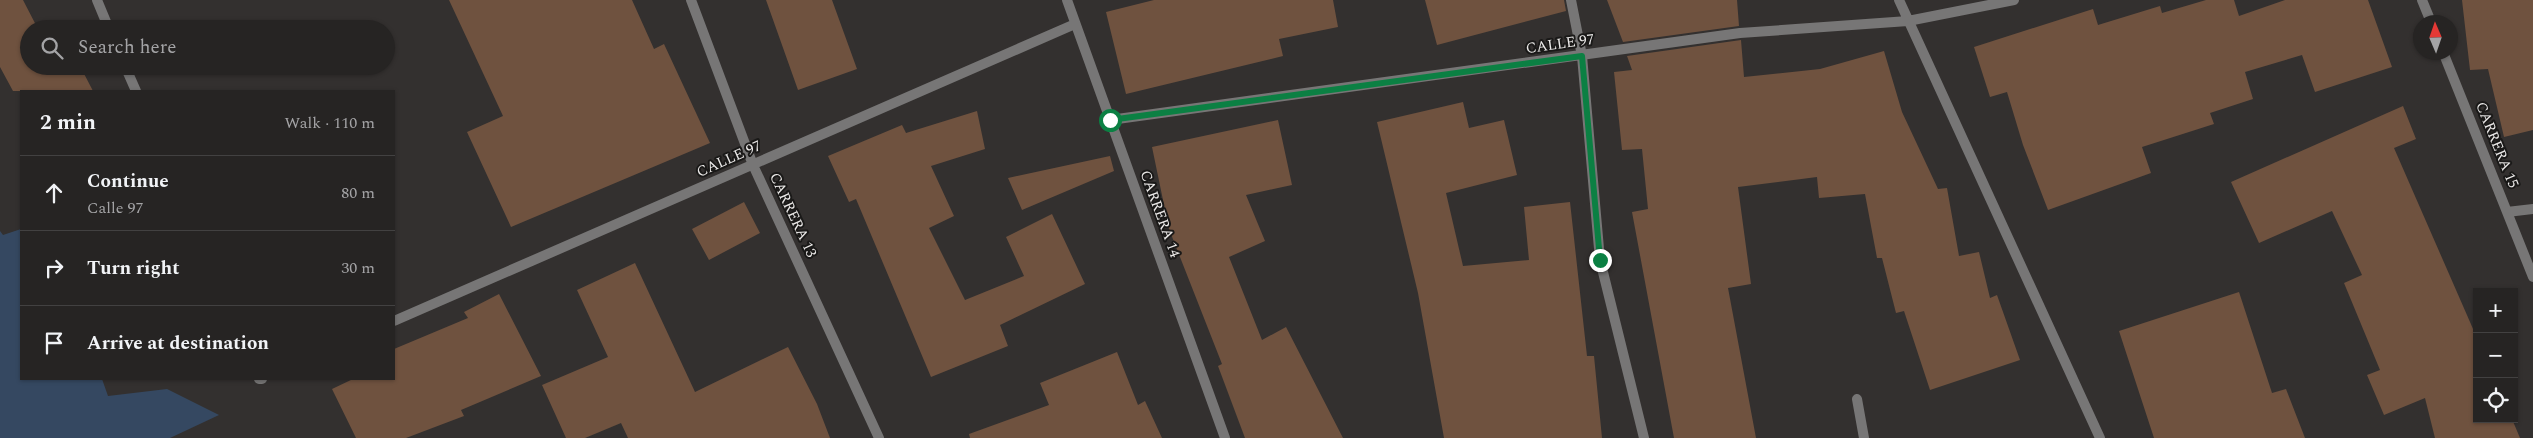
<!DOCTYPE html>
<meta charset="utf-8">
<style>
body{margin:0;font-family:Spectral,serif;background:#2e2c2b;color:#f1f3f6}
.controls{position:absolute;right:15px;bottom:15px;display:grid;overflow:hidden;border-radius:0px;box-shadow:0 1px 4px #0004}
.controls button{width:45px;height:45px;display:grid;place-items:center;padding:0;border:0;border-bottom:1px solid #424141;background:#262423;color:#f1f3f6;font:25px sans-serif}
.compass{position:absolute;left:2413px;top:15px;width:45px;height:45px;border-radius:50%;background:#262423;box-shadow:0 1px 4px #0004;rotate:358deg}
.stop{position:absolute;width:15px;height:15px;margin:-11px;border:4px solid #0b8043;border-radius:50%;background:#fff}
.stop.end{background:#0b8043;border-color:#fff;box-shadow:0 1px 5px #0008}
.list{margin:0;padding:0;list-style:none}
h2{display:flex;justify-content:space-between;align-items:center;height:65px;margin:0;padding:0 20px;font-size:21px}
h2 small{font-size:16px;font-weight:400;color:#a4a4a6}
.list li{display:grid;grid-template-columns:32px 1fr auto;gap:15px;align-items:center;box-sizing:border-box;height:75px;padding:0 20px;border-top:1px solid #424141}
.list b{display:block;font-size:19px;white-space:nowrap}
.list p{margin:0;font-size:16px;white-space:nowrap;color:#a4a4a6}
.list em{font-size:16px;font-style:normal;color:#a4a4a6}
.icon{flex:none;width:28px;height:28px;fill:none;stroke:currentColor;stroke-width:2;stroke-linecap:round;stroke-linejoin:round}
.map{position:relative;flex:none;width:2533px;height:438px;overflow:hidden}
.search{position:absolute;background:#262423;box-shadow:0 1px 4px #0004;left:20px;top:20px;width:375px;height:55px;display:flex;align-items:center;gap:12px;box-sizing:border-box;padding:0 18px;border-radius:28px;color:#a4a4a6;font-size:19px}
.panel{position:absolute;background:#262423;box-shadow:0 1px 4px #0004;left:20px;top:90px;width:375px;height:290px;border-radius:0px}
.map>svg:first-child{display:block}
.water{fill:#354861}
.building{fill:#6f523f}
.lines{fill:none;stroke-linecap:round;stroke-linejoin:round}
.pedestrian{stroke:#777676;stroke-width:10}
.minor{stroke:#777676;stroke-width:10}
.route{stroke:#0b8043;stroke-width:6}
.labels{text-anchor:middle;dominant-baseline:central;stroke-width:4;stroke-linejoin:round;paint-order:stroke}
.street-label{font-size:15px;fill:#eceae9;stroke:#1a1918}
</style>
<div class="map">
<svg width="2533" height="438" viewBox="0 0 2533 438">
<rect width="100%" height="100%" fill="#33302f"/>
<path class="water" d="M 21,229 L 21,379 L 102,379 L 108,396 L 167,389 L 219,415 L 170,438 L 0,438 L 0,231 L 3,235 Z"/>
<path class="building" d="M 0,0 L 23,0 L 38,29 L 29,29 L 29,66 L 80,66 L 93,91 L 13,91 L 0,67 Z
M 449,0 L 632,0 L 654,49 L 664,44 L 710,143 L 511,227 L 467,132 L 503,116 Z
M 766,0 L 832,0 L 857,69 L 798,90 Z
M 1154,0 L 1333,0 L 1338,27 L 1279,39 L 1283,56 L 1126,94 L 1106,12 Z
M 1425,0 L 1564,0 L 1566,11 L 1437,45 Z
M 1607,0 L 1737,0 L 1739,26 L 1623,42 Z
M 2206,0 L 2234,0 L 2239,16 L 2285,0 L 2368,0 L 2392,67 L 2315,92 L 2302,55 L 2245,72 L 2253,99 L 2210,113 L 2214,124 L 2142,147 L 2151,173 L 2048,210 L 2023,145 L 2007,92 L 1990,97 L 1974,47 L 2093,9 L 2098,25 L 2160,6 L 2162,13 Z
M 2462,0 L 2533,0 L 2533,130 L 2504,137 L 2488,69 L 2470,70 Z
M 1741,40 L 1744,77 L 1820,69 L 1884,51 L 1902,112 L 1938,189 L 1947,188 L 1959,256 L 1979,252 L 1990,298 L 1997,295 L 2020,360 L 1930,390 L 1904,311 L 1896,313 L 1882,258 L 1877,258 L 1865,194 L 1819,198 L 1817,177 L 1738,187 L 1751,284 L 1728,288 L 1756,438 L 1674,438 L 1632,212 L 1648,209 L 1642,149 L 1622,150 L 1614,72 L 1632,70 L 1627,56 Z
M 1463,102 L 1469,128 L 1504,120 L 1517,175 L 1446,193 L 1463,266 L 1529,260 L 1524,207 L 1570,202 L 1587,356 L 1594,356 L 1602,438 L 1444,438 L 1418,293 L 1377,122 Z
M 2403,106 L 2416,139 L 2394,148 L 2477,338 L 2477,419 L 2512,419 L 2520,438 L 2435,438 L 2425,398 L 2384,415 L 2367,375 L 2380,370 L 2344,283 L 2362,275 L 2332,211 L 2259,243 L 2231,182 Z
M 977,111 L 985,149 L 931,166 L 954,216 L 929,228 L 965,300 L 1024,276 L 1006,237 L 1052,214 L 1085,284 L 1000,325 L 1008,346 L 931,377 L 856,199 L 849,202 L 828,156 L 902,125 L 906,133 Z
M 1278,120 L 1292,185 L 1246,195 L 1265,241 L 1229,257 L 1262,340 L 1286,327 L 1343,438 L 1245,438 L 1218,366 L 1222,364 L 1169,229 L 1152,147 Z
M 1110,156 L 1114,171 L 1022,210 L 1008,178 Z
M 744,202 L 760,233 L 709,260 L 692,229 Z
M 635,263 L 695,392 L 788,347 L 817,404 L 830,438 L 628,438 L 621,423 L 585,438 L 566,438 L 542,385 L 608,357 L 577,290 Z
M 2239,292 L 2272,393 L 2286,389 L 2305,438 L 2154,438 L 2119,331 Z
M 499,294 L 541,376 L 461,410 L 464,416 L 406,438 L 356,438 L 332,389 L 353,379 L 394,379 L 394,349 L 468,318 L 464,312 Z
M 1117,352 L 1138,405 L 1145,401 L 1162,438 L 970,438 L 969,434 L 1049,405 L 1040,383 Z"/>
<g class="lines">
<path class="pedestrian" d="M 1857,399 L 1864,438"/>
<path class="minor" d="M 97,0 L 109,29
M 691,0 L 753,165 L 879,438
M 1067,0 L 1225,438
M 1571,0 L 1582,56 L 1600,260 L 1644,438
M 1899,0 L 2100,438
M 2422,0 L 2431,22
M 2443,52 L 2533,277
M 125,66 L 136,91
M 1110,120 L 1740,33 L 1908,21 L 2014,0
M 2507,212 L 2533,209
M 394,321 L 1075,24
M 259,379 L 262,379"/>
</g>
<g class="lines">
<path class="route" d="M 1110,120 L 1582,56 L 1600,260"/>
</g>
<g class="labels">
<g class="street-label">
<text transform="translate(1560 44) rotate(-8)">CALLE 97</text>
<text transform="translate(2497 145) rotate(68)">CARRERA 15</text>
<text transform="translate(729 159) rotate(-24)">CALLE 97</text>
<text transform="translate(1160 214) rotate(70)">CARRERA 14</text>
<text transform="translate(793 215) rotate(65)">CARRERA 13</text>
</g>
</g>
</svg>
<div class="controls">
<button>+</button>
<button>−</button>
<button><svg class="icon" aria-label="locate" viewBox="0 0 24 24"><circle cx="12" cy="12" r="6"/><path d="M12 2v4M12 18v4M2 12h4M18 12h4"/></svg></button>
</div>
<svg class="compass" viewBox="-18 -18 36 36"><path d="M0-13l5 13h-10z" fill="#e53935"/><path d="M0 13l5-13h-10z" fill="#a4a4a6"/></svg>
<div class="stop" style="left:1110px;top:120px"></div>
<div class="stop end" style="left:1600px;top:260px"></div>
<div class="search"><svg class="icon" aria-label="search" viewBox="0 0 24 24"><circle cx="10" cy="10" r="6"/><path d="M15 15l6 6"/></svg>Search here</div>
<section class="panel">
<h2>2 min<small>Walk · 110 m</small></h2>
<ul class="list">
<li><svg class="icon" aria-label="ahead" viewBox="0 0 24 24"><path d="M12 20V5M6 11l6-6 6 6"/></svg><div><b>Continue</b><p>Calle 97</p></div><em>80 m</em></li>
<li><svg class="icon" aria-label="right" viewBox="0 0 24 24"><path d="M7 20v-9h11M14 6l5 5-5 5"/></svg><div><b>Turn right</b></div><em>30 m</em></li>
<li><svg class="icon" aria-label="arrive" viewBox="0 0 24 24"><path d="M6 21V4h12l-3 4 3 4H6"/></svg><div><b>Arrive at destination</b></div></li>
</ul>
</section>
</div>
